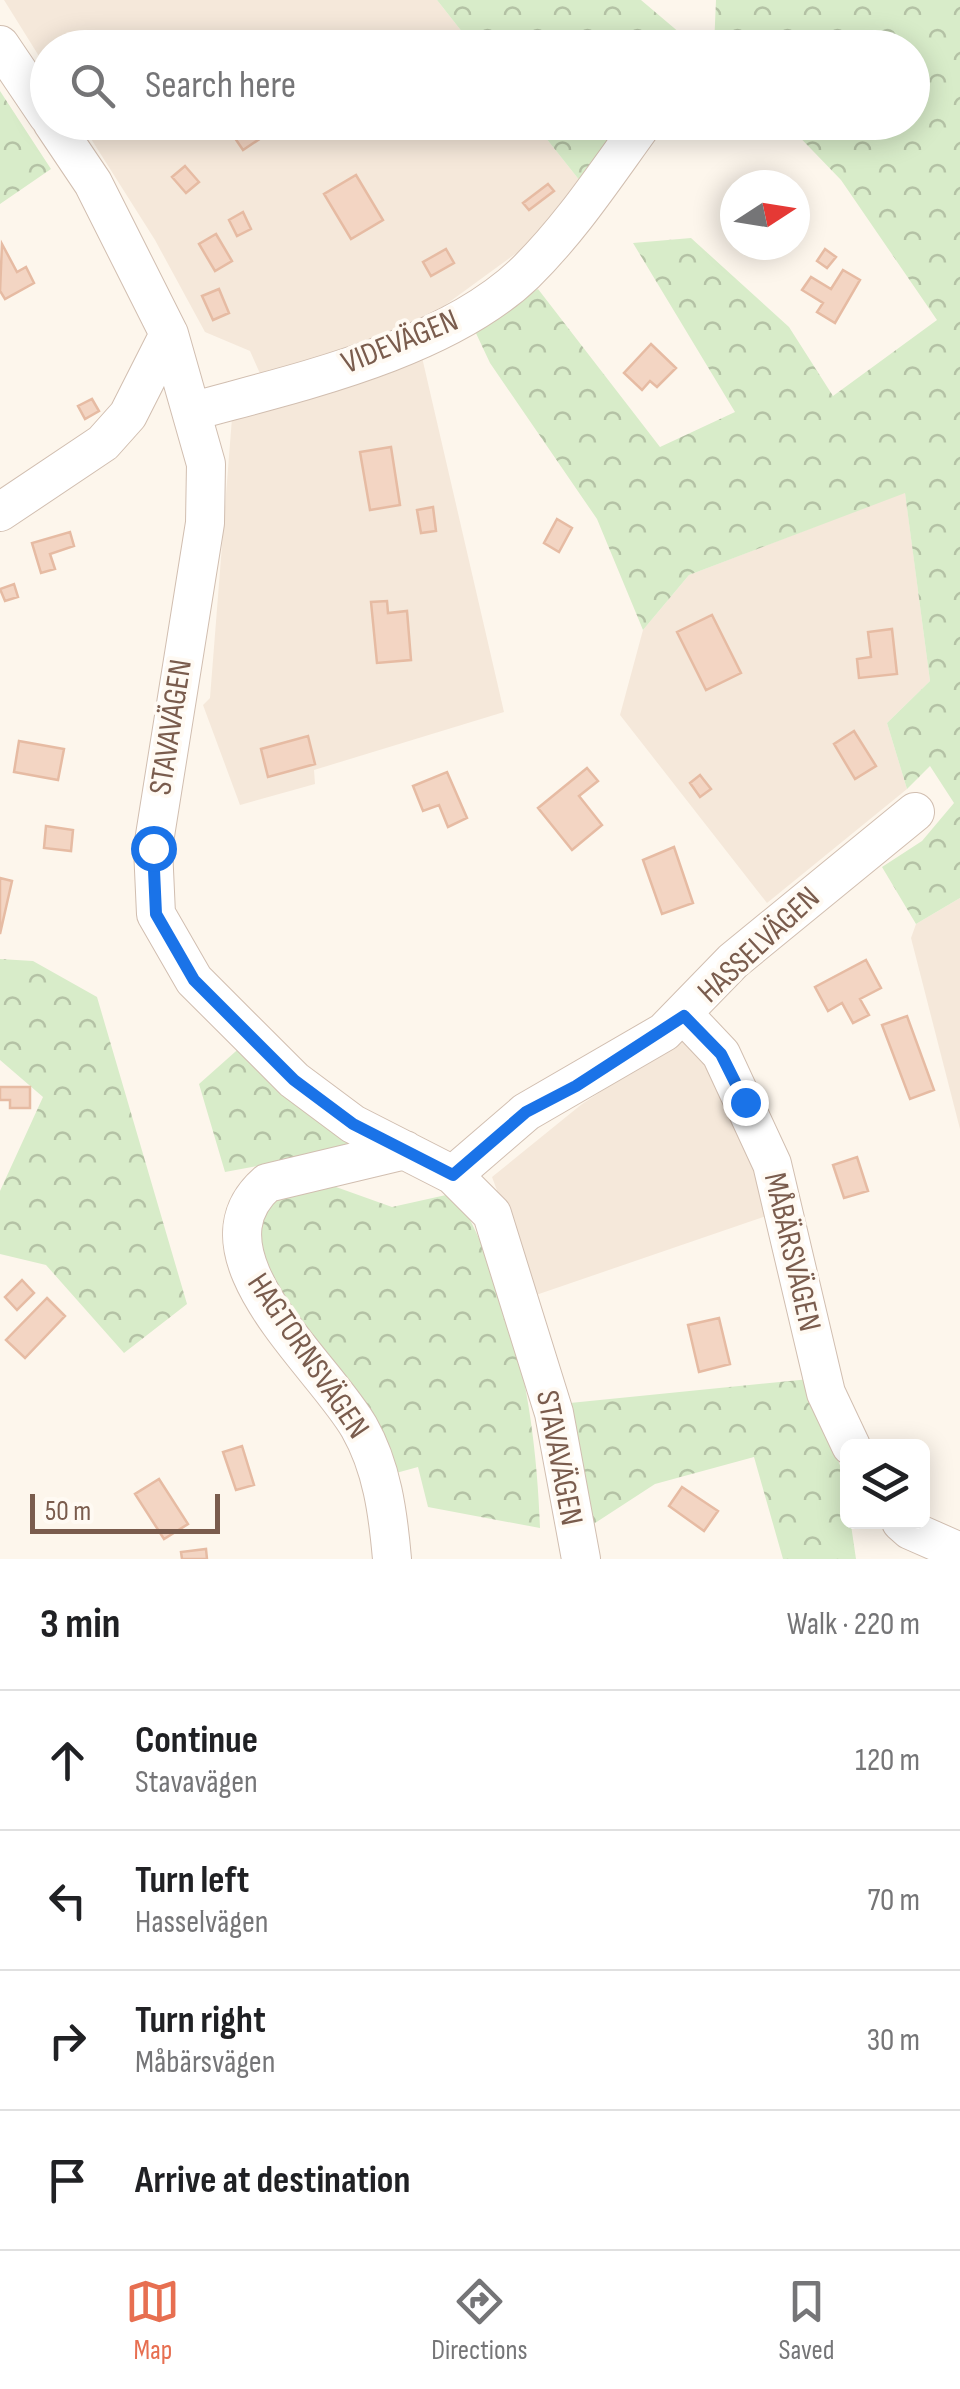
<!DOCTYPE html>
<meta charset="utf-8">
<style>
body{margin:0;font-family:"Sofia Sans Condensed",sans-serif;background:#f6f6f6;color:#202124}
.controls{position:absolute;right:30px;bottom:30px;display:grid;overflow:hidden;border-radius:15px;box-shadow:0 5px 25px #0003}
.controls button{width:90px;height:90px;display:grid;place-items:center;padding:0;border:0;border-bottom:2px solid #e0e0e0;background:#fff;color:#202124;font:50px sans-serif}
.compass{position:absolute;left:720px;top:170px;width:90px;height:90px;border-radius:50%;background:#fff;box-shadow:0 5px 25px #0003;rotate:78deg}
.scale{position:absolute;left:30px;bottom:25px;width:190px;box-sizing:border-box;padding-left:10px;border:5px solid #7a5c4d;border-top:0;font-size:28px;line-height:35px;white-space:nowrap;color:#7a5c4d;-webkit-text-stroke:8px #fffaf3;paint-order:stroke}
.stop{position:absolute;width:30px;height:30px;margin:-22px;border:8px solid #1a73e8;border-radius:50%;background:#fff}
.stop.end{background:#1a73e8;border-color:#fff;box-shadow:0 2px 10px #0008}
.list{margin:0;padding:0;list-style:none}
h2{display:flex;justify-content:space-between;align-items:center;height:130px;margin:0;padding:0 40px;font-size:42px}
h2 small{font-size:32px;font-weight:400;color:#757577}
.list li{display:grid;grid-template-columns:65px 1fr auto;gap:30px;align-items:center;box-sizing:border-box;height:140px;padding:0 40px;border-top:2px solid #e0e0e0}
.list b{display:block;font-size:38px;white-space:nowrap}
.list p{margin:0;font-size:32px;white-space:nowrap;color:#757577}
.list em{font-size:32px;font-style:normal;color:#757577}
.icon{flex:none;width:55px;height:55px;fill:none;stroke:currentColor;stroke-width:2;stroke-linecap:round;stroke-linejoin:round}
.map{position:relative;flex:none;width:960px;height:1559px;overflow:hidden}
.search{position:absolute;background:#fff;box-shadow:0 5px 25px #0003;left:30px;right:30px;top:30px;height:110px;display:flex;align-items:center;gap:25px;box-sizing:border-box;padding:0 35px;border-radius:55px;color:#757577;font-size:38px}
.sheet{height:690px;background:#fff}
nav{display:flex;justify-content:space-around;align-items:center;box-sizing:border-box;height:140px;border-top:2px solid #e0e0e0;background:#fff;font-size:28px;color:#757577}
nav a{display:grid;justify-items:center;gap:5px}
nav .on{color:#e76f51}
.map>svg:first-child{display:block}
.residential{fill:#f5e8da}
.forest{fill:url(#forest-crowns)}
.building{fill:#f3d5c3;stroke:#e6bba3;stroke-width:2.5}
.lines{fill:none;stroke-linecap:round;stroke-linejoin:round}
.minor-casing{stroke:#d1beb0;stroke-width:40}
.minor{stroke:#fff;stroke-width:38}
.route{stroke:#1a73e8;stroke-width:12}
.labels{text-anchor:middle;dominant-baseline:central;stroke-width:8;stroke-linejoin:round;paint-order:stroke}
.street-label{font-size:32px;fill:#7a5c4d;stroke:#fffaf3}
</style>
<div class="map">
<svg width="960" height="1559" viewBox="0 0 960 1559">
<defs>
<pattern id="forest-crowns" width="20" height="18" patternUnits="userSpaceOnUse" patternTransform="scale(2.5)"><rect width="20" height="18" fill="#d8ecc9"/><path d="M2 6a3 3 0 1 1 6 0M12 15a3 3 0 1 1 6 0" fill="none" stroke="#b4c2a5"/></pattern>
</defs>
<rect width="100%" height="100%" fill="#fdf6ec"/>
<path class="residential" d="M 4,0 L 437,0 L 474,47 L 48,48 L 47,69 Z
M 81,123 L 534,123 L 584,186 L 533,241 L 415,327 L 262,378 L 250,351 L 205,332 L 155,240 Z
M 421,353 L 504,712 L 314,770 L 315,784 L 240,805 L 203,705 L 210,698 L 232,418 Z
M 905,492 L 930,681 L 887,723 L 907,789 L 767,903 L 620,715 L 643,630 L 689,575 Z
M 960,898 L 960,1129 L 911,938 L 916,924 Z
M 684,1037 L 735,1100 L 778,1212 L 536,1295 L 492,1177 L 582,1104 Z"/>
<path class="forest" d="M 437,0 L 641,0 L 687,39 L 681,48 L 474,47 Z
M 716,0 L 960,0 L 960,898 L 916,924 L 882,867 L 922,841 L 954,803 L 930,766 L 907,789 L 887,723 L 930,681 L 905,493 L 689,575 L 643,630 L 597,519 L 490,363 L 474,329 L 538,289 L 660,447 L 735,412 L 633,243 L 691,238 L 789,327 L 833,396 L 937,320 L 841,180 L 786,123 L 912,122 L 912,48 L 714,47 Z
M 0,91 L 51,169 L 0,204 Z
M 534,123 L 629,123 L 584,186 Z
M 0,959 L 33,961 L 97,997 L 187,1304 L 124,1353 L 46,1265 L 0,1254 L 0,1191 L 43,1097 L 0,1060 Z
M 244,1044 L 351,1140 L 345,1150 L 225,1172 L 199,1084 Z
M 298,1186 L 336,1187 L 392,1207 L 455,1193 C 515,1293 536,1413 540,1528 L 428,1507 L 418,1467 L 396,1473 L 258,1266 L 263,1208 Z
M 810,1379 L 844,1477 L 856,1559 L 783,1559 L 754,1457 L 655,1484 L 592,1525 L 570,1403 Z"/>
<path class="building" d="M 224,122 L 269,122 L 273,130 L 243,150 Z
M 185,166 L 199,182 L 186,193 L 172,177 Z
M 356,175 L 383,220 L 351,239 L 324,194 Z
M 548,184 L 554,191 L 529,210 L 523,203 Z
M 243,212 L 251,229 L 237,236 L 229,220 Z
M 216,234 L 232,261 L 215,271 L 199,244 Z
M 2,244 L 17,272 L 26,267 L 34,283 L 5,299 L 0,291 Z
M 446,249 L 454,263 L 431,276 L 423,262 Z
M 825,249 L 836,257 L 827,268 L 817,261 Z
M 843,270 L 860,280 L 835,323 L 817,312 L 823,303 L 802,290 L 811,277 L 831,289 Z
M 219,289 L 229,313 L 213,320 L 202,296 Z
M 651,344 L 676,368 L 657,387 L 650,381 L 642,390 L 624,373 Z
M 92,399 L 99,411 L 85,419 L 78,406 Z
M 391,447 L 400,505 L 370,510 L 360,452 Z
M 433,507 L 436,531 L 421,533 L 417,510 Z
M 557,519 L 572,528 L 559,552 L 544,543 Z
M 70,532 L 74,546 L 50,554 L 55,569 L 41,573 L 32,543 Z
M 14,584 L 18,597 L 5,601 L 0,589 Z
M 387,601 L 388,613 L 407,611 L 411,660 L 377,663 L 371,602 Z
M 712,615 L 741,673 L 706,690 L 677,632 Z
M 892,629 L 897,674 L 859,678 L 857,659 L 871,657 L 868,632 Z
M 854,731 L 876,766 L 855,779 L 834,744 Z
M 308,736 L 315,764 L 268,777 L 261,749 Z
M 19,741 L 64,749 L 58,780 L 14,772 Z
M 587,768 L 598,781 L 579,796 L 602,825 L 572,850 L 538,808 Z
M 447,772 L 467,818 L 448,827 L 439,805 L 423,811 L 413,786 Z
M 700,775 L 711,789 L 700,797 L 690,783 Z
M 46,826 L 73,830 L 71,851 L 44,848 Z
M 674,847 L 693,903 L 662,914 L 643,860 Z
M 0,878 L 12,881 L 0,934 Z
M 866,960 L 881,988 L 860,999 L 869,1015 L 853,1023 L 842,1003 L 828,1011 L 815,987 Z
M 907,1016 L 934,1090 L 910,1099 L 882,1025 Z
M 0,1087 L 30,1087 L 30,1108 L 10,1108 L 10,1100 L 0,1100 Z
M 857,1157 L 868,1191 L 844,1198 L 833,1165 Z
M 22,1280 L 34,1293 L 17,1310 L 5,1297 Z
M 47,1298 L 65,1316 L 25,1358 L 6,1340 Z
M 719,1318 L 730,1364 L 699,1372 L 688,1325 Z
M 242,1446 L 254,1485 L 236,1490 L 223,1452 Z
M 159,1479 L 188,1524 L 164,1539 L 135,1494 Z
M 682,1487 L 718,1511 L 704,1531 L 669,1506 Z
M 206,1549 L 207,1559 L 182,1559 L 181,1552 Z"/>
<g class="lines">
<defs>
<path id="minor" d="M 0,45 L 48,116
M 52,122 L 93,183 L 169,334 L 206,464 L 205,523 L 153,848 L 156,914 L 194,980 L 294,1080 L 353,1124 L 453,1175 L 492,1214 L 554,1413 L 581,1559
M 194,411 C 299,382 445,350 525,273 C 571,228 606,174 644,122
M 0,512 L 103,443 L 128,415 L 169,334
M 685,1016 L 721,1054 L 772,1164 L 826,1393 L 851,1446
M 453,1175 L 526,1112 L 664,1032 L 733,961 L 915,812
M 901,1522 L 910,1530 L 960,1552
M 392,1559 C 388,1513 382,1467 359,1427 C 322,1363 187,1253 267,1183 L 405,1150"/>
</defs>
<use href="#minor" class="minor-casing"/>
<use href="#minor" class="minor"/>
</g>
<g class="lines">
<path class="route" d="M 153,848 L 156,914 L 194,980 L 294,1080 L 353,1124 L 453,1175 L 526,1112 L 576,1086 L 684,1016 L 721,1054 L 745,1102"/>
</g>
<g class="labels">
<g class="street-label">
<text transform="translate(400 342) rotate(-22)">VIDEVÄGEN</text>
<text transform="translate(171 727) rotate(-81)">STAVAVÄGEN</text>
<text transform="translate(759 945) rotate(-43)">HASSELVÄGEN</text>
<text transform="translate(792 1252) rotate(77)">MÅBÄRSVÄGEN</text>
<text transform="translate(308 1356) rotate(56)">HAGTORNSVÄGEN</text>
<text transform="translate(559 1458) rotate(79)">STAVAVÄGEN</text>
</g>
</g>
</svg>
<div class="controls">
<button><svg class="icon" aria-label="layers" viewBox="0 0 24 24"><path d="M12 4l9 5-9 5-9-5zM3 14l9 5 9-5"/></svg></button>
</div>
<svg class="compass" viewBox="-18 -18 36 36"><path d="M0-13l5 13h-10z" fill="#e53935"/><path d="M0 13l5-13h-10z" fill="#757577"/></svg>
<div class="scale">50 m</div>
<div class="stop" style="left:153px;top:848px"></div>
<div class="stop end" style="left:745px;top:1102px"></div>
<div class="search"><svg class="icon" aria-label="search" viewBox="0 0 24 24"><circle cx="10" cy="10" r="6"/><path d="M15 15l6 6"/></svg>Search here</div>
</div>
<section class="sheet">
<h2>3 min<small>Walk · 220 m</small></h2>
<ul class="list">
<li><svg class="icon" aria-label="ahead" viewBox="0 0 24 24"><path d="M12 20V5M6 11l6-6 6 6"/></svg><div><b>Continue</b><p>Stavavägen</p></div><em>120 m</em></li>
<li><svg class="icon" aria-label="left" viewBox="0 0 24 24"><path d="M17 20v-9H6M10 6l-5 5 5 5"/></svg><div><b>Turn left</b><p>Hasselvägen</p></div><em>70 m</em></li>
<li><svg class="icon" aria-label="right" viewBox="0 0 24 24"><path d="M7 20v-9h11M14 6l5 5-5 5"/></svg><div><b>Turn right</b><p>Måbärsvägen</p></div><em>30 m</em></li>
<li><svg class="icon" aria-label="arrive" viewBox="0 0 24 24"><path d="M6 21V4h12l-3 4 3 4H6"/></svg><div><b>Arrive at destination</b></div></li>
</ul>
</section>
<nav>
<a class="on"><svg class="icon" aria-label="map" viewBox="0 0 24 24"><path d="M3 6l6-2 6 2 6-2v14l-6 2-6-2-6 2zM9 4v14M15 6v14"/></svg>Map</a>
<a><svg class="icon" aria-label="directions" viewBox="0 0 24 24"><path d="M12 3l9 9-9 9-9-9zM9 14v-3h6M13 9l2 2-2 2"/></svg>Directions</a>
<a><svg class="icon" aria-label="saved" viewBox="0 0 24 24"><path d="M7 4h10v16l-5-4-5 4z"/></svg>Saved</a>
</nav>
